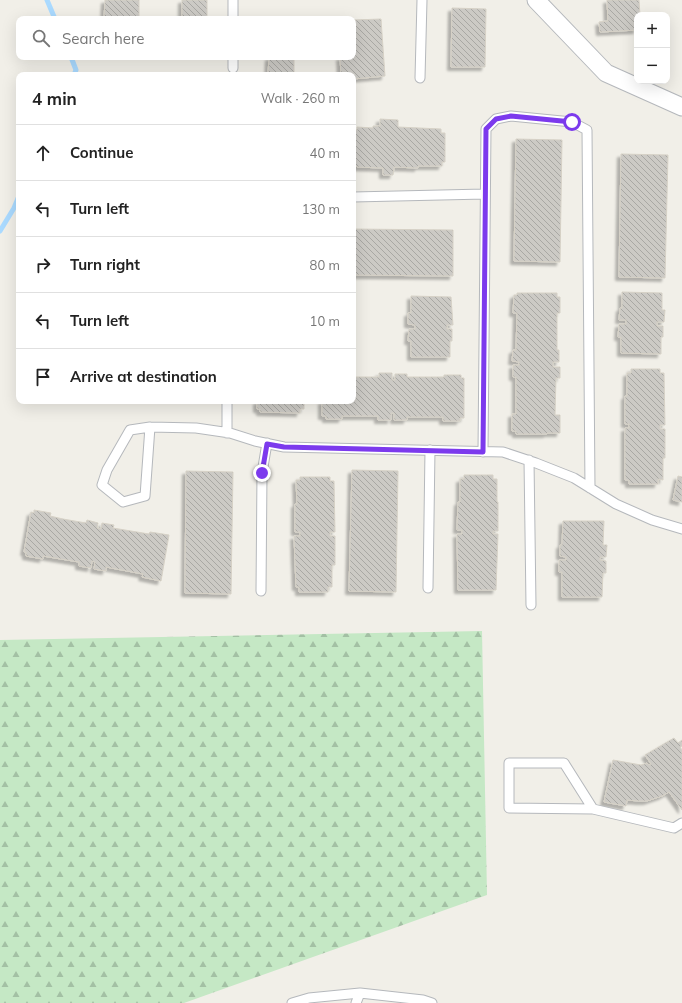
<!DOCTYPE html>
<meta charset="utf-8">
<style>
body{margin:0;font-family:Mulish,sans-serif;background:#f6f6f6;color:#222}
.controls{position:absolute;right:12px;top:12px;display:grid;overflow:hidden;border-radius:8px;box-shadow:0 4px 16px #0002}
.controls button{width:36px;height:36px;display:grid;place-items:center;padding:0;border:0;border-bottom:1px solid #e0e0e0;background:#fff;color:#222;font:20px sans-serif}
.stop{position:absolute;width:12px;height:12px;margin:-9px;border:3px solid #7c3aed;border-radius:50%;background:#fff}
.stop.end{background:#7c3aed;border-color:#fff;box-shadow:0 1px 4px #0008}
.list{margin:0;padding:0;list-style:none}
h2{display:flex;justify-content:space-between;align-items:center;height:52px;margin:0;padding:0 16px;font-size:17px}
h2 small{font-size:13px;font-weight:400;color:#767676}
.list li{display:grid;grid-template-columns:26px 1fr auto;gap:12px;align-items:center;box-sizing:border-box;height:56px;padding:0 16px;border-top:1px solid #e0e0e0}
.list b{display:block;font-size:15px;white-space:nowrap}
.list em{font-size:13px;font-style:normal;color:#767676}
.icon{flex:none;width:22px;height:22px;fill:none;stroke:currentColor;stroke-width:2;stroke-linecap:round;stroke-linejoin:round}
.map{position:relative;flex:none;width:682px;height:1003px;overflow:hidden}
.search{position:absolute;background:#fff;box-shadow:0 4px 16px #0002;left:16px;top:16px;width:340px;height:44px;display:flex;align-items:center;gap:10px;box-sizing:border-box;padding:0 14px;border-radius:8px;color:#767676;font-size:15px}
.panel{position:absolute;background:#fff;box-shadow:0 4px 16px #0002;left:16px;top:72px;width:340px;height:332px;border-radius:8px}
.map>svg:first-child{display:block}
.forest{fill:url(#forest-firs)}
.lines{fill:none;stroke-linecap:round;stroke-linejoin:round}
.stream{stroke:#aadaff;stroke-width:5}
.building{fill:url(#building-back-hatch);stroke:#d6d1c6;filter:url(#shadow)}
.service-casing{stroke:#b5b8bc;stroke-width:11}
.minor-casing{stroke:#b5b8bc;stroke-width:19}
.service{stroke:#fff;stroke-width:9}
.minor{stroke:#fff;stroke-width:17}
.route{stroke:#7c3aed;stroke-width:5}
</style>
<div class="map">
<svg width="682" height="1003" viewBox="0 0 682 1003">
<defs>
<pattern id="forest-firs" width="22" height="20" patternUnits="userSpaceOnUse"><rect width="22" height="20" fill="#c5e8c5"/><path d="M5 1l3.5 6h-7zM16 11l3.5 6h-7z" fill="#a3c0a4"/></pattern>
<pattern id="building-back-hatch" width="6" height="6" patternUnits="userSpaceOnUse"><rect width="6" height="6" fill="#cccac5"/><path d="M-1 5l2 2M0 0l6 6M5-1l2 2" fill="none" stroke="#a9a8a4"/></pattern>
<filter id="shadow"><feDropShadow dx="-3.5" dy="3.5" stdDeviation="1" flood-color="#0004"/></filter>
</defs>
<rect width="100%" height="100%" fill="#f1efe8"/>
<path class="forest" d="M 482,631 L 487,895 L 184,1003 L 0,1003 L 0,640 Z"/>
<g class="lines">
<path class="stream" d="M 47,0 L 55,19
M 71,57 L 76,70 L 74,75
M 0,231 L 14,208 L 19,196"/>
</g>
<path class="building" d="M 105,0 L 139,0 L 139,19 L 104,19 Z
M 182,0 L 207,0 L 207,19 L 182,19 Z
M 607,0 L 639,0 L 640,15 L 637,15 L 637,30 L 600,32 L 599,22 L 608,21 Z
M 452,8 L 486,9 L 485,67 L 451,67 Z
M 381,19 L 385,76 L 353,79 L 353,75 L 341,75 L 340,57 L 353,57 L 353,20 Z
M 269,57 L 294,57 L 294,75 L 268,75 Z
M 380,119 L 398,120 L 398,127 L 441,129 L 441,133 L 445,133 L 445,162 L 442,162 L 442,166 L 418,166 L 418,168 L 394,167 L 393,175 L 383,175 L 383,168 L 357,167 L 357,166 L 353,166 L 353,129 L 357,130 L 357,127 L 373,128 L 373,126 L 380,126 Z
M 516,139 L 562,140 L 560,262 L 514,261 Z
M 621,154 L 668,155 L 665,278 L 619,277 Z
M 353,229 L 453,230 L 453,276 L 353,275 Z
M 622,292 L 662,293 L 662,310 L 665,310 L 664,322 L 657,322 L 657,326 L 663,326 L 663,337 L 661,337 L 661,354 L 621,353 L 621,337 L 618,337 L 619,324 L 626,324 L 626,320 L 619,320 L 620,308 L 622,308 Z
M 517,293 L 557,293 L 557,297 L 560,297 L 560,313 L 557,313 L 557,350 L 559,350 L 559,362 L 553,362 L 553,367 L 560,367 L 560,378 L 556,378 L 555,415 L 560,415 L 560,433 L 547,433 L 547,434 L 516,434 L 516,431 L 512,431 L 512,414 L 516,414 L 516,377 L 513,377 L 513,365 L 519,365 L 519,362 L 512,361 L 513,350 L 516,350 L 517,313 L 513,313 L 514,295 L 517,295 Z
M 411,296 L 451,297 L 453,325 L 447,325 L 447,329 L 452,329 L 452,341 L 450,341 L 450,357 L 411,357 L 411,341 L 408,341 L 409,329 L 415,329 L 415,325 L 408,324 L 408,313 L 411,313 Z
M 631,369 L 660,369 L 660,373 L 664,373 L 665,425 L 660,425 L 660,429 L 665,429 L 665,458 L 663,458 L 663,480 L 658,479 L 658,484 L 629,484 L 629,480 L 625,480 L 625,428 L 629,428 L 629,424 L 625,424 L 625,396 L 627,396 L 627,373 L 631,373 Z
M 379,373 L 392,373 L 392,380 L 395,380 L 395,374 L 407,374 L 407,377 L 444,377 L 444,375 L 461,375 L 461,378 L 464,378 L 464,418 L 460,418 L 460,421 L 443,421 L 443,417 L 407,417 L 407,420 L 394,420 L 394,413 L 391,413 L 391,420 L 378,420 L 378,416 L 342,416 L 342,419 L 326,419 L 326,416 L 322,416 L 322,401 L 353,401 L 353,377 L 379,377 Z
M 257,401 L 304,401 L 304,409 L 300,409 L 300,413 L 260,412 L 260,409 L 257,409 Z
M 352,470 L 398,471 L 396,592 L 349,591 Z
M 186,471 L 233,472 L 231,594 L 185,593 Z
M 464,475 L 493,475 L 493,479 L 497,479 L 497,502 L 498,502 L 498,531 L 493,531 L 493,534 L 498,534 L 496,590 L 458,590 L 457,534 L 462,534 L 462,530 L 457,530 L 458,502 L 460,502 L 460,479 L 464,479 Z
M 678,476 L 682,477 L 682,502 L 673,500 Z
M 300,477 L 330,477 L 330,481 L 334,481 L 335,532 L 330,532 L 330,536 L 335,536 L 335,565 L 332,565 L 332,587 L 328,587 L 328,592 L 299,592 L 299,587 L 296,587 L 294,536 L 300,536 L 300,532 L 295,532 L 295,504 L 297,504 L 296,480 L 300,480 Z
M 34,510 L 51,513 L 50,516 L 63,519 L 86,523 L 87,520 L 98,523 L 97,528 L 101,529 L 102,523 L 114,525 L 113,528 L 149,534 L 150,532 L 169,535 L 161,581 L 142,577 L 143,574 L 106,567 L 106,571 L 94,569 L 95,562 L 92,561 L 91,568 L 79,566 L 79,562 L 43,556 L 43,559 L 26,556 L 26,552 L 24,552 L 31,512 L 34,513 Z
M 563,521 L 604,521 L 603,545 L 607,545 L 606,557 L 600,557 L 600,560 L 606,561 L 606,573 L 603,573 L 602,597 L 562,597 L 562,572 L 559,572 L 559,560 L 566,560 L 566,557 L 560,556 L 560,545 L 562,545 Z
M 674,738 L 678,743 L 682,740 L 682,746 L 680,747 L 682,750 L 682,810 L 669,792 L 662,796 L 647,801 L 639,801 L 627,800 L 626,806 L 604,802 L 613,760 L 641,765 L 647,763 L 649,765 L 651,764 L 645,755 Z"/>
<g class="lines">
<defs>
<path id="service" d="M 233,19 L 233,0
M 233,68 L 233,57
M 420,78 L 422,0
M 353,197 L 485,194
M 150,427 L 145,496 L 123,502 L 102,485 L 107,470 L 130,430 L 150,427 L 196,428 L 230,433 L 255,441 L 284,447 L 503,452 L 536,463 L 574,478 L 616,504 L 652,520 L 682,529
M 227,433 L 227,401
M 483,452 L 486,129 L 496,119 L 511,116 L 572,122 L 587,130 L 590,488
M 529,460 L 531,605
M 428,588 L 430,450
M 261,591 L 262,473 L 267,443
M 593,809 L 564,763 L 509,763 L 509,808 L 593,809 L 674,828 L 682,823
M 292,1003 L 309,998 L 360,993 L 423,1000 L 432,1003
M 356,1003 L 360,993"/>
<path id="minor" d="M 536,0 L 606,73 L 682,107"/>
</defs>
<use href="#service" class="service-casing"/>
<use href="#minor" class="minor-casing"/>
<use href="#service" class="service"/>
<use href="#minor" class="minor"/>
</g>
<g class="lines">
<path class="route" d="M 262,473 L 267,444 L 284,447 L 483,452 L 486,129 L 496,119 L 511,116 L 572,122"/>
</g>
</svg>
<div class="controls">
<button>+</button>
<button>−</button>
</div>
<div class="stop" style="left:572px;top:122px"></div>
<div class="stop end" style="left:262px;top:473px"></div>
<div class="search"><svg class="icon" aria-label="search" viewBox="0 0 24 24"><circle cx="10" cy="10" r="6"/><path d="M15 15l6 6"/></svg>Search here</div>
<section class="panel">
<h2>4 min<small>Walk · 260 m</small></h2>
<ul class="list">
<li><svg class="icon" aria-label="ahead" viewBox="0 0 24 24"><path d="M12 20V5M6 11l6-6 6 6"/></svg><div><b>Continue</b></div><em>40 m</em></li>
<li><svg class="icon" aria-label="left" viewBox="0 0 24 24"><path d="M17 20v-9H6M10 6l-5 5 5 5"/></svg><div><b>Turn left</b></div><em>130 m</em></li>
<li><svg class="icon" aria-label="right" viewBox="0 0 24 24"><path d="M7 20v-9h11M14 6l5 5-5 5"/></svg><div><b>Turn right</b></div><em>80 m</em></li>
<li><svg class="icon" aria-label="left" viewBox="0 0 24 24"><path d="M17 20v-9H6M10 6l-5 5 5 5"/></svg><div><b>Turn left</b></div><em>10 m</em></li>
<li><svg class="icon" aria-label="arrive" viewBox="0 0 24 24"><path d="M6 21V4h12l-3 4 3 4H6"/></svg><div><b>Arrive at destination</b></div></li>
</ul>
</section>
</div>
